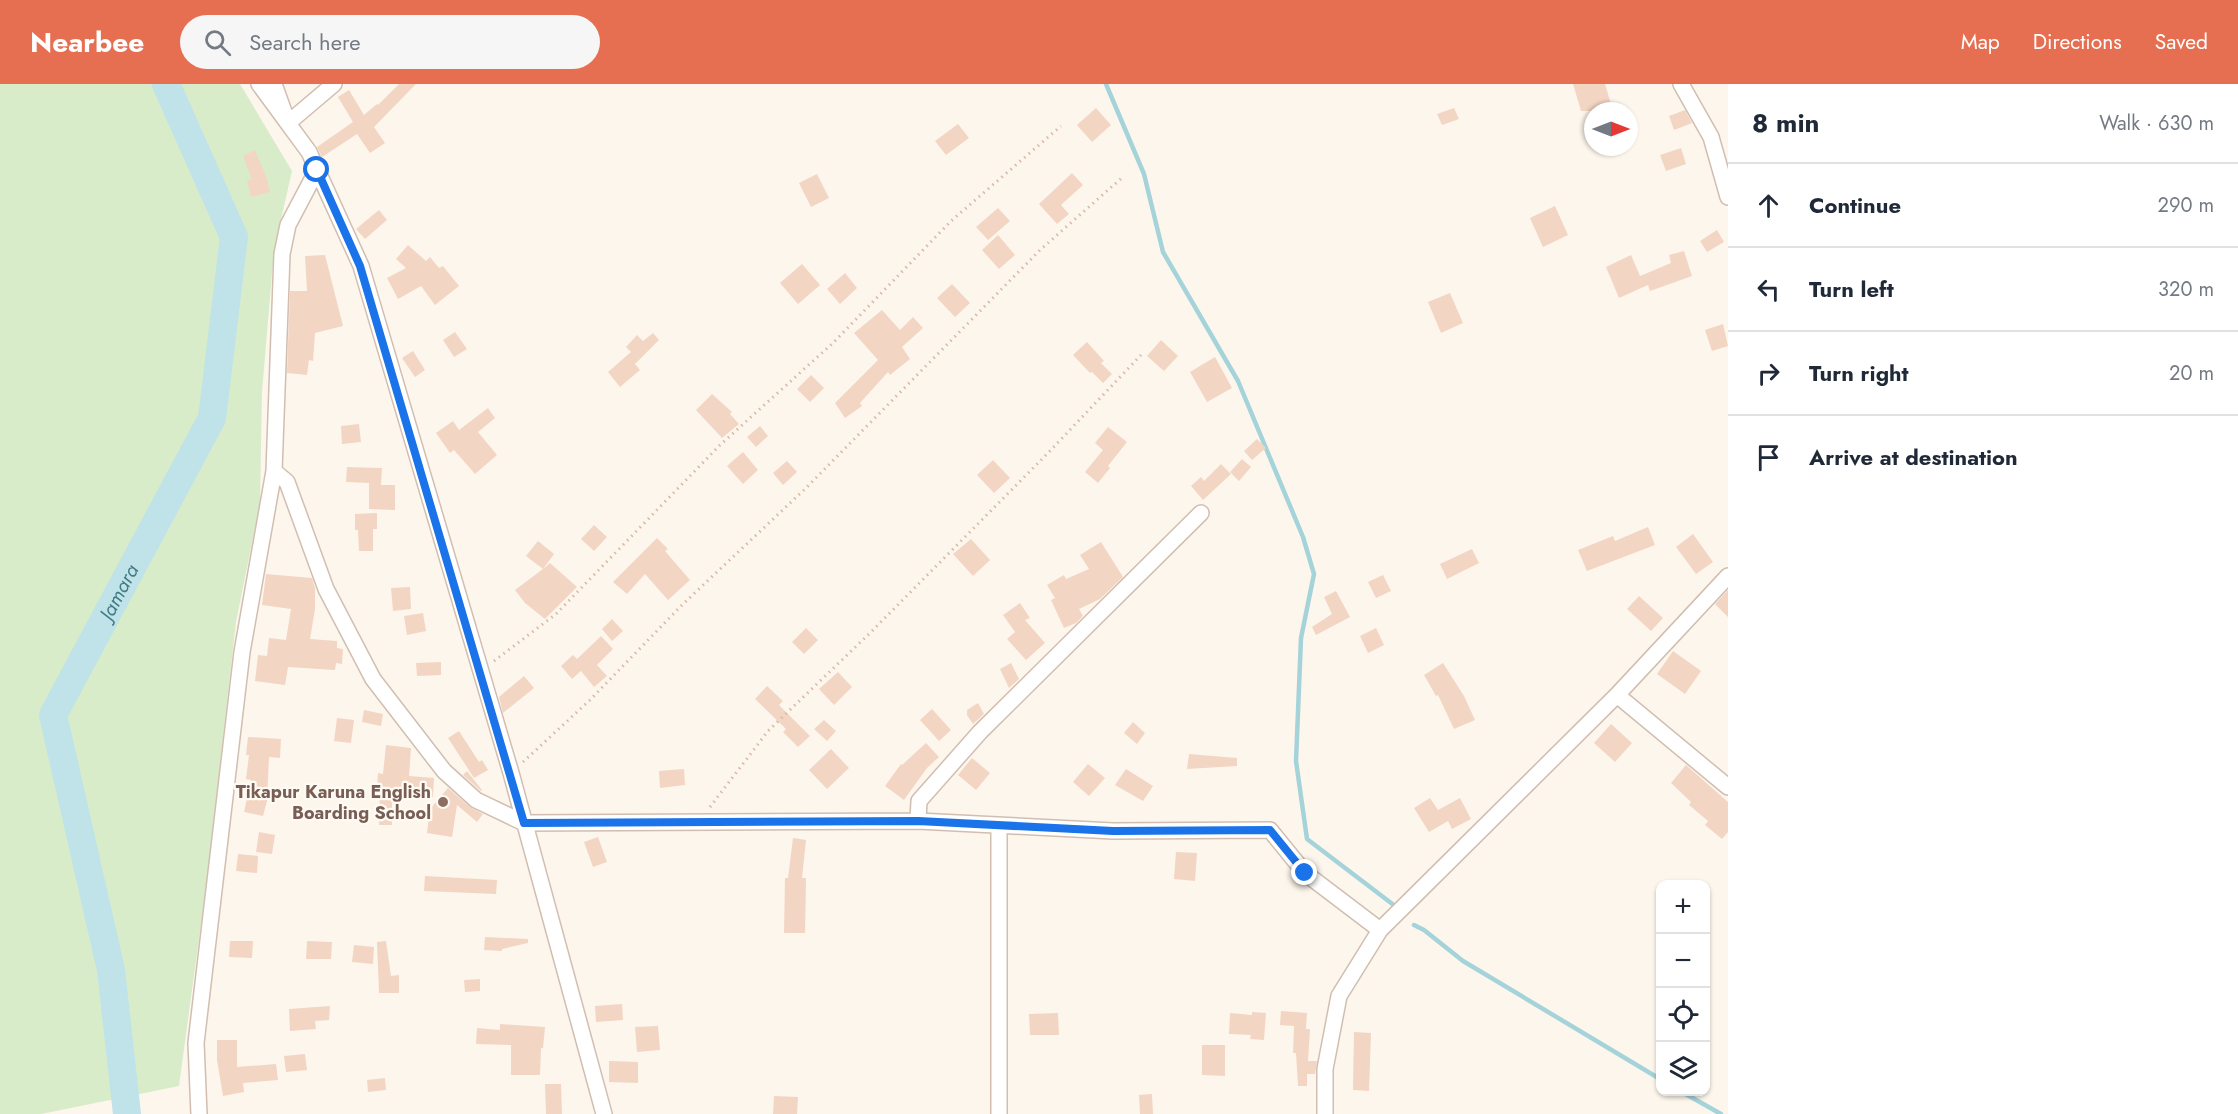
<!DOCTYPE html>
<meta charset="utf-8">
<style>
body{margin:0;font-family:Jost,sans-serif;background:#f6f6f7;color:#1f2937}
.controls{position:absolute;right:18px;bottom:18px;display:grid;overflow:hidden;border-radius:12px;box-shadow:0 2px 4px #0004}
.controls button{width:54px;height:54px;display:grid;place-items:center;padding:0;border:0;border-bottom:2px solid #e0e1e3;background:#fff;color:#1f2937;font:30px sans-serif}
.compass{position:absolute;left:1584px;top:18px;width:54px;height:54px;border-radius:50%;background:#fff;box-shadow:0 2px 4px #0004;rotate:90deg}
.stop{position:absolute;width:18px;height:18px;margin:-14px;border:4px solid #1a73e8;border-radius:50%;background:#fff}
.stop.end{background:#1a73e8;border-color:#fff;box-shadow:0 2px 6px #0008}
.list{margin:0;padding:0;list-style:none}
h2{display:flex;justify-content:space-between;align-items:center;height:78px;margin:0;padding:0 24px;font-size:26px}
h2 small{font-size:20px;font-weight:400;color:#747a83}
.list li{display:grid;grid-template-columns:39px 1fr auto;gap:18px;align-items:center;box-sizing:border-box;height:84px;padding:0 24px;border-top:2px solid #e0e1e3}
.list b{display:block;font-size:22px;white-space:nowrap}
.list em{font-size:20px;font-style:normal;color:#747a83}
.icon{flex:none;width:33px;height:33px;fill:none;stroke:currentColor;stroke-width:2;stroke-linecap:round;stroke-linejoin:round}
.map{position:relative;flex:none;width:1728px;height:1030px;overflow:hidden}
header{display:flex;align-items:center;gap:36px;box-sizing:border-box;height:84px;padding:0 30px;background:#e76f51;color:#fff}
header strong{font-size:28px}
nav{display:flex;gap:33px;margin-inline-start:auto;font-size:21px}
.search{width:420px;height:54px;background:#f6f6f7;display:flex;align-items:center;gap:15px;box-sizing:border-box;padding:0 21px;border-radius:33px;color:#747a83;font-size:22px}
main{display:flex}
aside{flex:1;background:#fff}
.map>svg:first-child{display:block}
.green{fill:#d8ecc9}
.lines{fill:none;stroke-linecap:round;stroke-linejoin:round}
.stream{stroke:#a5d3da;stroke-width:4.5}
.river{stroke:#bfe3e8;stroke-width:28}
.building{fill:#f3d5c3}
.minor-casing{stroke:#d1beb0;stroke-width:18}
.path{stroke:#d9b8a5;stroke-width:3;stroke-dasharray:1.5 4.5;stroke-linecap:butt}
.minor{stroke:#fff;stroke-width:15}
.route{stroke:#1a73e8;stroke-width:8}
.education-dot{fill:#8d6e63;stroke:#fffaf3;stroke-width:2}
.labels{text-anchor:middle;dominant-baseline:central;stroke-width:4.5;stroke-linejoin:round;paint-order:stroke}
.education-label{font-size:18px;font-weight:bold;fill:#785e54;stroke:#fffaf3;text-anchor:end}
.water-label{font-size:20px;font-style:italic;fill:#437c86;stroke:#fffaf3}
</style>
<header>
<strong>Nearbee</strong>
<div class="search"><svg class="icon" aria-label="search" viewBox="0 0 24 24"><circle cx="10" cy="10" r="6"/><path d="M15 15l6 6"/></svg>Search here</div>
<nav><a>Map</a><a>Directions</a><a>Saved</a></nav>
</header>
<main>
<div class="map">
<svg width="1728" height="1030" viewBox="0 0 1728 1030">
<rect width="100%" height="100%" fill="#fdf6ec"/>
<path class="green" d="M 0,0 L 240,0 L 292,87 L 274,166 L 262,308 L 260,419 L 236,538 L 206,803 L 179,1002 L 41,1030 L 0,1030 Z"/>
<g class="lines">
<path class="stream" d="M 1106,0 L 1144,90 L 1163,168 L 1238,297 L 1303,453 L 1314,490 L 1301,554 L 1296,677 L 1307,755 L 1395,822
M 1414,841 L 1424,846 L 1463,877 L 1660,995
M 1682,1008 L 1721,1030"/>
<path class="river" id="s1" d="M 127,1030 L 111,886 L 53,631 L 212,334 L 234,153 L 166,0"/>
</g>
<path class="building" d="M 399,0 L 416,0 L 374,43 L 385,59 L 370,69 L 357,50 L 322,73 L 317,63 L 353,38 L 338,13 L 349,6 L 364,31 L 377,20 L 378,21 Z
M 1573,0 L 1605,0 L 1613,27 L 1581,27 Z
M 1096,24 L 1111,41 L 1092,58 L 1077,41 Z
M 1454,24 L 1459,35 L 1442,41 L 1437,30 Z
M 1685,26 L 1692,39 L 1674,46 L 1669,32 Z
M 958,40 L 969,54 L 946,71 L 935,57 Z
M 1681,64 L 1686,80 L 1666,87 L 1660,71 Z
M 255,66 L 267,95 L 270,108 L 251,113 L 247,96 L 252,95 L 243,72 Z
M 1072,89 L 1083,101 L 1061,121 L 1069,130 L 1057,140 L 1039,120 Z
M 817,90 L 829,114 L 811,123 L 799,99 Z
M 1555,122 L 1568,151 L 1543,163 L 1530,134 Z
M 998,124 L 1010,137 L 988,156 L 976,143 Z
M 379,126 L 387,136 L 365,155 L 356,145 Z
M 1717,146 L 1724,158 L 1707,168 L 1700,157 Z
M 998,151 L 1015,171 L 999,185 L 982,166 Z
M 408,161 L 426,177 L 430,173 L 439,184 L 443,182 L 459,202 L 435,221 L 421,202 L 398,215 L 387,194 L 406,184 L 396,175 Z
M 1684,167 L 1692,192 L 1650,207 L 1648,201 L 1619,214 L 1606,183 L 1631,171 L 1640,192 L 1671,179 L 1669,171 Z
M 325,171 L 343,242 L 315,249 L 313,277 L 309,276 L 307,291 L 287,289 L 290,207 L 307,207 L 305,172 Z
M 802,180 L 820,201 L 798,220 L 780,199 Z
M 845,189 L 857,204 L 840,220 L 827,205 Z
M 952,200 L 970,219 L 955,233 L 937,214 Z
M 1450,209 L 1463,239 L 1441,249 L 1428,218 Z
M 882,226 L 900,246 L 913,233 L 923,244 L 902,263 L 910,275 L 890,291 L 888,288 L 860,319 L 862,322 L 845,334 L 835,319 L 878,276 L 854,249 Z
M 1723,240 L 1728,262 L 1712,267 L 1705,246 Z
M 455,248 L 467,265 L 454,273 L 443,256 Z
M 653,249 L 659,256 L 635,280 L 640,286 L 620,303 L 608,288 L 631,268 L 626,263 L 637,251 L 643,257 Z
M 1161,256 L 1178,272 L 1164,287 L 1147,272 Z
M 1087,258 L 1104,277 L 1101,279 L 1112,290 L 1103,299 L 1092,288 L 1090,289 L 1073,271 Z
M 413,267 L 425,286 L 415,293 L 402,274 Z
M 1215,273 L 1232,304 L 1207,318 L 1190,288 Z
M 811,291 L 824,304 L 810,318 L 797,305 Z
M 712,310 L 732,328 L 730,330 L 739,340 L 722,354 L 696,326 Z
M 488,324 L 495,334 L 478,348 L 497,371 L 475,390 L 454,366 L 450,369 L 436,349 L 453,337 L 459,346 Z
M 359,340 L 361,358 L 342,360 L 341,342 Z
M 760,342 L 768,352 L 756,363 L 747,353 Z
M 1108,343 L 1127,358 L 1108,382 L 1110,384 L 1098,399 L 1085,388 L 1103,366 L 1095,359 Z
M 1257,355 L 1266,364 L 1252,376 L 1244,367 Z
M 743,368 L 758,386 L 743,400 L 727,382 Z
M 1242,375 L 1251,383 L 1239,397 L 1230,388 Z
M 993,376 L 1010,394 L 994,409 L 977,391 Z
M 787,377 L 797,388 L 783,401 L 773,389 Z
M 1221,380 L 1231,390 L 1203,416 L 1191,402 L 1201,393 L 1204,397 Z
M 347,383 L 382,384 L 381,401 L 395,401 L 395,426 L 369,425 L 369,399 L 346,398 Z
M 377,429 L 377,445 L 373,445 L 373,467 L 359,467 L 358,446 L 355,446 L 355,430 Z
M 594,441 L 607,453 L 594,467 L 581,455 Z
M 1648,443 L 1655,461 L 1587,487 L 1578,466 L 1613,452 L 1615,457 Z
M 1693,450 L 1713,478 L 1696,490 L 1676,463 Z
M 657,454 L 668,465 L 665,467 L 690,496 L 668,516 L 645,490 L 627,510 L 613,498 Z
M 971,455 L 990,476 L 973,492 L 953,470 Z
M 538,457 L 554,470 L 543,485 L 550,479 L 577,503 L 545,535 L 525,519 L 515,506 L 543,485 L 526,472 Z
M 1101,458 L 1123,493 L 1100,515 L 1079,525 L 1083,532 L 1076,539 L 1064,544 L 1051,516 L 1055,514 L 1047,501 L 1064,491 L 1066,495 L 1089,485 L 1080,471 Z
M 1472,465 L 1479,479 L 1447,495 L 1440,480 Z
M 266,490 L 312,494 L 315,504 L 315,525 L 310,555 L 337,557 L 337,564 L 343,565 L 342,580 L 336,579 L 335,586 L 288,583 L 285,601 L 255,597 L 258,571 L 267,572 L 269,554 L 286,556 L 291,525 L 262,521 Z
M 1383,491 L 1391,507 L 1376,514 L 1368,498 Z
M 410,503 L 411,525 L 393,527 L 391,504 Z
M 1728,506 L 1728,533 L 1715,520 Z
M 1336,507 L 1350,533 L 1316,551 L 1312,543 L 1332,530 L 1324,513 Z
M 1639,512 L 1663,534 L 1651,547 L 1627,525 Z
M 1020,519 L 1030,534 L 1025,536 L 1045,559 L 1026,576 L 1007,555 L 1015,548 L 1003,531 Z
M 423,529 L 426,547 L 407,551 L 404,532 Z
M 612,535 L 623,547 L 612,557 L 602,545 Z
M 806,544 L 818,556 L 804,570 L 792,558 Z
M 1376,544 L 1384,561 L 1368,569 L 1360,552 Z
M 601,552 L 613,565 L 597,581 L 607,592 L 594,603 L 581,587 L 572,595 L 561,582 L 573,571 L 577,575 Z
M 1673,567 L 1701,587 L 1685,610 L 1657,590 Z
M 441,578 L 441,591 L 417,592 L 416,579 Z
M 1011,579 L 1019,595 L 1009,604 L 1000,585 Z
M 1443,579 L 1464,612 L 1475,636 L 1454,645 L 1438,611 L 1436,612 L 1424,591 Z
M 838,588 L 852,603 L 834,621 L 819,605 Z
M 524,592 L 534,604 L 503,629 L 499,613 Z
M 767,602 L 783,617 L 779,621 L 810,652 L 798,663 L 783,648 L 786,645 L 755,615 Z
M 978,619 L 984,630 L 973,640 L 967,631 L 967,626 Z
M 932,625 L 951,646 L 939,657 L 920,636 Z
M 364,626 L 383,630 L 381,642 L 362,638 Z
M 337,634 L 354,636 L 351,659 L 334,657 Z
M 824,636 L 836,647 L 827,657 L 814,645 Z
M 1133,638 L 1145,649 L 1137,660 L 1124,649 Z
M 1611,640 L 1632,659 L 1615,678 L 1594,659 Z
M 459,647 L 479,678 L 482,676 L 488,686 L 474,694 L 448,654 Z
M 248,653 L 281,655 L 280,674 L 269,673 L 267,717 L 263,732 L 244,728 L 251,696 L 246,695 L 249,671 L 246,671 Z
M 926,659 L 939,673 L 927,684 L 904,716 L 885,702 L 901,680 L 902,681 Z
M 386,661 L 411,664 L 409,692 L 434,694 L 433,713 L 392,711 L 392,741 L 379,741 L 380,703 L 377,703 L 378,689 L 383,690 Z
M 831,665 L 849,684 L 827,705 L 809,686 Z
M 1189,670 L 1237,674 L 1237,682 L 1187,685 Z
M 972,674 L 990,689 L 976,706 L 958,691 Z
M 1088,680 L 1105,694 L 1089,712 L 1073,698 Z
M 1686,681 L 1728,718 L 1728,748 L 1722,755 L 1705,741 L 1708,737 L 1689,721 L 1691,718 L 1671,699 Z
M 684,685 L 685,701 L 660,704 L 659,687 Z
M 1126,685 L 1153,702 L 1143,717 L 1115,701 Z
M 467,687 L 482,706 L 481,707 L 463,691 Z
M 448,704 L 470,723 L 483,730 L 477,738 L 457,721 L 452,753 L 427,749 L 430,725 Z
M 1430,714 L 1438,726 L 1460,714 L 1471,735 L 1452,745 L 1448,737 L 1429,748 L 1414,724 Z
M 259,748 L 275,751 L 272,770 L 256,768 Z
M 598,753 L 607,778 L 593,783 L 584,758 Z
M 793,754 L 806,756 L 802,794 L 806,794 L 805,849 L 784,849 L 785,794 L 788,794 Z
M 1176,768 L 1197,769 L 1195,797 L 1174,795 Z
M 238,770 L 258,772 L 257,789 L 236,787 Z
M 425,792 L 497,796 L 496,810 L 424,807 Z
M 485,853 L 528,855 L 528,859 L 502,865 L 502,867 L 484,866 Z
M 230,857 L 253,857 L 252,874 L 229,873 Z
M 307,857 L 332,858 L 331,875 L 306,875 Z
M 386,857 L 391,892 L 399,891 L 399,909 L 379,909 L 377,858 Z
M 354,861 L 374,863 L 373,880 L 352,878 Z
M 480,895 L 480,907 L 465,908 L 464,896 Z
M 622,920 L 623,936 L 596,938 L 595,922 Z
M 330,922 L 329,936 L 315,937 L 316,945 L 290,947 L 289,925 Z
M 1281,927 L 1307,929 L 1306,945 L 1310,945 L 1308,977 L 1317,977 L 1315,990 L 1307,990 L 1307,1002 L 1298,1002 L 1296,969 L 1293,969 L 1294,942 L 1280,941 Z
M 1252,928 L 1266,929 L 1264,956 L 1250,955 L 1251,951 L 1229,950 L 1230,929 L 1252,931 Z
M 1058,929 L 1059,951 L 1030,951 L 1029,930 Z
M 500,940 L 545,943 L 543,964 L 541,964 L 540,991 L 511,991 L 511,961 L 476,960 L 477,944 L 500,946 Z
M 658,942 L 660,966 L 637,968 L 635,943 Z
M 1354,948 L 1371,949 L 1369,1007 L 1353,1006 Z
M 217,956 L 237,956 L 237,983 L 276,980 L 278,996 L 243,999 L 244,1008 L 223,1012 L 217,976 Z
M 1202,961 L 1225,961 L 1225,992 L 1202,991 Z
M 305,970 L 307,986 L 286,988 L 284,972 Z
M 609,977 L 638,978 L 638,999 L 609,998 Z
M 385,994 L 386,1006 L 368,1008 L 367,996 Z
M 545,1000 L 561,1000 L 562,1030 L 546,1030 Z
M 1152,1010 L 1153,1030 L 1140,1030 L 1139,1011 Z
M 774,1012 L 798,1013 L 797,1030 L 773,1030 Z"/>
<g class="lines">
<defs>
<path id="minor" d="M 259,0 L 309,68 L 361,182 L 511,689 L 604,1030
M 274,0 L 288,39 L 334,0
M 1681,0 L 1711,53 L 1728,113
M 274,387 L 287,398 L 326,505 L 373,595 L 444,687 L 476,716 L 524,739 L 918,737 L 1113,747 L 1270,746 L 1305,789 L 1380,846
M 1617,611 L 1728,703
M 918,737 L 919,717 L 980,648 L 1201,429
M 999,742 L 999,1030
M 199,1030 L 196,959 L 242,568 L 274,387 L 282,170 L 288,141 L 317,86
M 1325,1030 L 1325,985 L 1339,912 L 1380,846 L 1617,611 L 1728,492"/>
</defs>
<use href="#minor" class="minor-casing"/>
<path class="path" d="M 494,577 L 556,530 L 720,361 L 833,259 L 951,137 L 1061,42
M 523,678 L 590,616 L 682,521 L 806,404 L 1040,166 L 1124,92
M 710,723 L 768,647 L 870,549 L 1048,369 L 1141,271"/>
<use href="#minor" class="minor"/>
</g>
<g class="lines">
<path class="route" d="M 317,86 L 360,182 L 524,739 L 918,737 L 1113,747 L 1270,746 L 1305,789"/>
</g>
<circle class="education-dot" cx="443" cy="718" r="6"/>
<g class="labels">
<g class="education-label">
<text x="431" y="708">Tikapur Karuna English<tspan x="431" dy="21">Boarding School</tspan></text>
</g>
<g class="water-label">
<text stroke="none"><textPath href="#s1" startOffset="546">Jamara</textPath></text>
</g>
</g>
</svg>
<div class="controls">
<button>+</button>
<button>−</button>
<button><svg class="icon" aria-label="locate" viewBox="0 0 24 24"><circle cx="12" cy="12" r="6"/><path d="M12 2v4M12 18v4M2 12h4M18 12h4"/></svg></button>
<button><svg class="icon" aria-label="layers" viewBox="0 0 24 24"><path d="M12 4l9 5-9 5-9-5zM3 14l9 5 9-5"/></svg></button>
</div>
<svg class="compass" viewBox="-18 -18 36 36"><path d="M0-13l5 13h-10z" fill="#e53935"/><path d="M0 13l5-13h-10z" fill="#747a83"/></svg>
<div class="stop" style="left:317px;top:86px"></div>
<div class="stop end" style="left:1305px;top:789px"></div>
</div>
<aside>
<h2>8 min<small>Walk · 630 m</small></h2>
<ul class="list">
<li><svg class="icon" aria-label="ahead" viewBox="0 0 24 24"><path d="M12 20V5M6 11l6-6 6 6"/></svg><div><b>Continue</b></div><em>290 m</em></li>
<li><svg class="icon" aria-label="left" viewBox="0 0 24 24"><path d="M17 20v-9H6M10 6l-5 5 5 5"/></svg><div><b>Turn left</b></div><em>320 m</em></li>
<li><svg class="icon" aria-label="right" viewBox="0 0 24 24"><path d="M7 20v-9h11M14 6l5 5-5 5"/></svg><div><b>Turn right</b></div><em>20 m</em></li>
<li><svg class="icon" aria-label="arrive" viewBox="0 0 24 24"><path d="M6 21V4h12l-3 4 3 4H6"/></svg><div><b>Arrive at destination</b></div></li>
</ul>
</aside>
</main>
